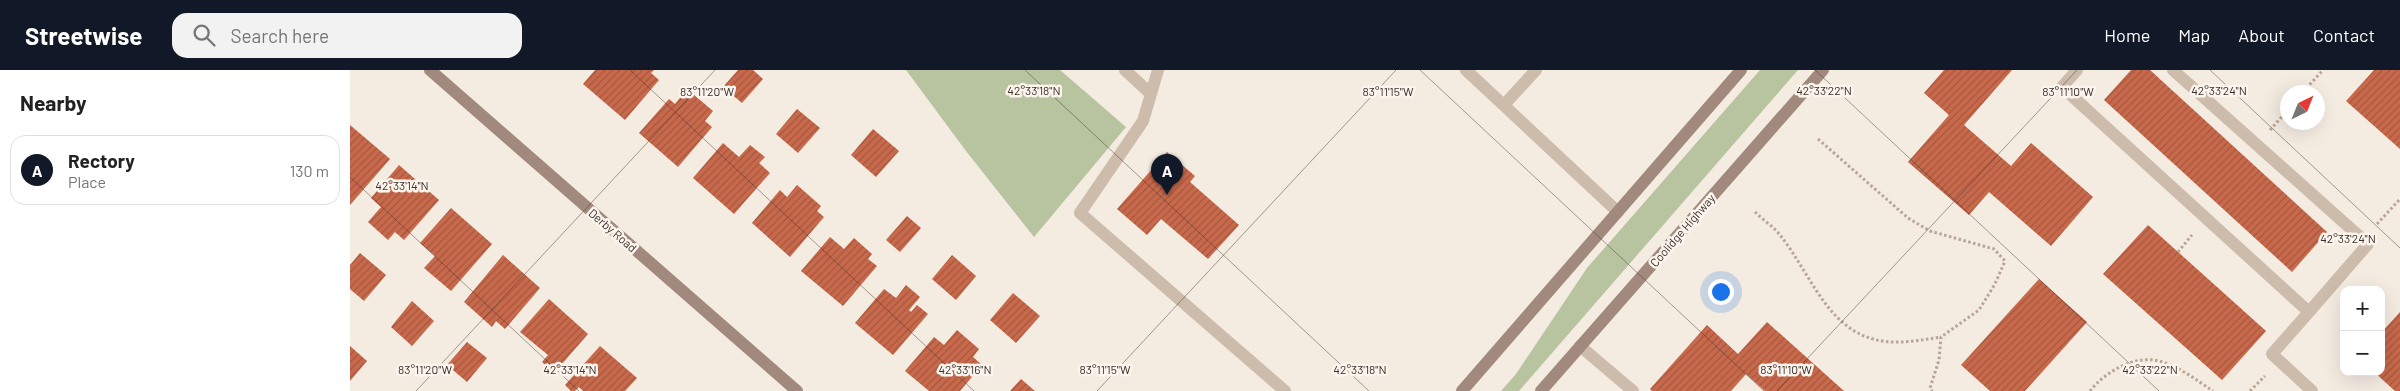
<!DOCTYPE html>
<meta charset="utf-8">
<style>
body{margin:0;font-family:Barlow,sans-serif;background:#f2f2f2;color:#222}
.controls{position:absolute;right:15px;bottom:15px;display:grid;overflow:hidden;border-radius:10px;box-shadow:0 5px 20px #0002}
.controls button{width:45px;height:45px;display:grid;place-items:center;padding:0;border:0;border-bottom:1px solid #e0e0e0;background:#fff;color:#222;font:25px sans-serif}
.compass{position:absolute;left:1930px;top:15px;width:45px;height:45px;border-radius:50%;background:#fff;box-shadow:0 5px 20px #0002;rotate:43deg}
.you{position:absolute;left:1370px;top:221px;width:18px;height:18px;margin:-12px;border:4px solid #fff;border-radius:50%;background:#1a73e8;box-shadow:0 0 0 8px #1a73e833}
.badge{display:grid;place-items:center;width:32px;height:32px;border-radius:50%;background:#111827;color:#fff;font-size:16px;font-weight:700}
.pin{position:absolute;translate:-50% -41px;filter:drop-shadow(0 1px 2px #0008)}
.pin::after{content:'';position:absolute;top:26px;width:18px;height:15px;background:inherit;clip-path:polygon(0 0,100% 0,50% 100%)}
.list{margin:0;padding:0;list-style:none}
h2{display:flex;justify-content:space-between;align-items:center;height:65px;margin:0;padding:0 20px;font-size:21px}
h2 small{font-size:16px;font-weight:400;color:#767676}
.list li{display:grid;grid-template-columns:32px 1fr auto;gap:15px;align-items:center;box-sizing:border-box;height:70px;margin:0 10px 10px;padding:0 10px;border:1px solid #e0e0e0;border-radius:15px}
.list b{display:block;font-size:19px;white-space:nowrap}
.list p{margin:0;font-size:16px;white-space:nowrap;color:#767676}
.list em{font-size:16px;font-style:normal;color:#767676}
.icon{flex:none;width:28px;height:28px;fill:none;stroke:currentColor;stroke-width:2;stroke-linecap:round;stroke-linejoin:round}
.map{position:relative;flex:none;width:2050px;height:321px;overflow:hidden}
header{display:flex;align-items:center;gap:30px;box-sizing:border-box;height:70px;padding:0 25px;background:#111827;color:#fff}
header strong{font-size:24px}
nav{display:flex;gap:28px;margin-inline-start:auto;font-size:18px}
.search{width:350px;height:45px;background:#f2f2f2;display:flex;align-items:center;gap:12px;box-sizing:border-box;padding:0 18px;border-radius:15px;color:#767676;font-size:19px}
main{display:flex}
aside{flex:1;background:#fff}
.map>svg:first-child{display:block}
.green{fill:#b8c4a0}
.building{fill:url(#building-hatch)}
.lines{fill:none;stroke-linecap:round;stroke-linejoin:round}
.path{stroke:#b9a596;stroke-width:3;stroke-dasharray:2.5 2.5;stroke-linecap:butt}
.lane{stroke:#cdbbac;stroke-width:12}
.secondary{stroke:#a18a7d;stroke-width:12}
.ticks{fill:none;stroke:#3b302b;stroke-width:1;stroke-opacity:0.45}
.labels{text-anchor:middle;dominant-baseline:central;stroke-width:5;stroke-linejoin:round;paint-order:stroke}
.street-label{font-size:12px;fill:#3b302b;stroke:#fbf5ee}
.ticks-label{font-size:12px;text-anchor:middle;fill:#3b302b;stroke:#fbf5ee;stroke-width:5;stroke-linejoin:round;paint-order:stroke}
</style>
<header>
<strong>Streetwise</strong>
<div class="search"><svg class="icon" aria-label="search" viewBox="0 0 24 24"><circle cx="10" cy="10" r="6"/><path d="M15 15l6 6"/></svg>Search here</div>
<nav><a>Home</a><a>Map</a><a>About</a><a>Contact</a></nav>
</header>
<main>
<aside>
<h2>Nearby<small></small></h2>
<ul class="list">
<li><span class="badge">A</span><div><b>Rectory</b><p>Place</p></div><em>130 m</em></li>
</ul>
</aside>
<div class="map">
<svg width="2050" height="321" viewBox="0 0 2050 321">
<defs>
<pattern id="building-hatch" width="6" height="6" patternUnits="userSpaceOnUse" patternTransform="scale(1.25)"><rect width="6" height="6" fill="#c8694b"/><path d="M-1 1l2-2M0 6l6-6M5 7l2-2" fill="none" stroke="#a4573f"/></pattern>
</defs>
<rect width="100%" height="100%" fill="#f4ebe1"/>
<path class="green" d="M 556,0 L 710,0 L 776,57 L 684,167 L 616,81 Z
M 1410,0 L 1448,0 L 1169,321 L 1151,321 L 1166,304 L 1237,198 Z"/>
<path class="building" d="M 245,0 L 304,0 L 301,3 L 309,10 L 275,50 L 233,14 Z
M 388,0 L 403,0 L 413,9 L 392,33 L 373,17 Z
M 1594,0 L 1662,0 L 1614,55 L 1661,96 L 1681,73 L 1743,127 L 1701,176 L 1639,122 L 1619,145 L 1558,92 L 1599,45 L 1574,23 Z
M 1781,0 L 1800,0 L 1977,162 L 1942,202 L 1754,30 Z
M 2024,0 L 2050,0 L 2050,79 L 1996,31 Z
M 337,19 L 363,41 L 355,51 L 362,57 L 328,97 L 289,63 L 319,29 L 325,34 Z
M 447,39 L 470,58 L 448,83 L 426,64 Z
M 0,55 L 40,89 L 0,135 Z
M 523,59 L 549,81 L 526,107 L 501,85 Z
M 373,73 L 389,87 L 400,75 L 415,87 L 409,93 L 420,103 L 384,144 L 343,108 Z
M 817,82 L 845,106 L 840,112 L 889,155 L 858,189 L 811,149 L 797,165 L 767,139 Z
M 49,95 L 89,130 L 54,170 L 45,162 L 38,170 L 18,152 L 31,137 L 21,128 Z
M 447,115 L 471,136 L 467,141 L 474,147 L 440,187 L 402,153 L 430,120 L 437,127 Z
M 101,138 L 142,174 L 101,221 L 74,198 L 85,186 L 70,173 Z
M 557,146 L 571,158 L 550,182 L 536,170 Z
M 1798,155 L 1916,261 L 1872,310 L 1753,204 Z
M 480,167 L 494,179 L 504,168 L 522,184 L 518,189 L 527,196 L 493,236 L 451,201 Z
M 10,183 L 36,205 L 14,231 L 0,219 L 0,195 Z
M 153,185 L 190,218 L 155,259 L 146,251 L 142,257 L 114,232 Z
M 602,185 L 626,206 L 606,230 L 582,209 Z
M 1689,209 L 1737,252 L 1675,321 L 1640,321 L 1611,295 Z
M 556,215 L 570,227 L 559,240 L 561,242 L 567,235 L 578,244 L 543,285 L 505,253 L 534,219 L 546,228 Z
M 663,223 L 690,246 L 666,273 L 640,250 Z
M 199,229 L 238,264 L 204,303 L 192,292 L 198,285 L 170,262 Z
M 62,231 L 84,251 L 62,276 L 41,257 Z
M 2050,242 L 2050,321 L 2045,321 L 2024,302 L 2031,302 L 2031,263 Z
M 1417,252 L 1494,321 L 1415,321 L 1396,304 L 1381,321 L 1302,321 L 1300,319 L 1357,255 L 1388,284 Z
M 607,260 L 629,279 L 623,287 L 632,295 L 610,321 L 579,321 L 555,301 L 584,267 L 594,275 Z
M 117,272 L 137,288 L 117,312 L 97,295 Z
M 0,276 L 17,291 L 0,311 Z
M 250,276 L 287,308 L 275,321 L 233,321 L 229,317 L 225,321 L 221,321 L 215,315 Z
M 671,309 L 685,321 L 660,321 Z"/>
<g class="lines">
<path class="path" d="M 1953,22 L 1973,0
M 1920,60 L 1938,40
M 1468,69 L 1558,148 L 1580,161 L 1644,179 L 1655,191 L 1645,214 L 1629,240 L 1591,267 L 1589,290 L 1580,318 L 1582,321
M 1405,142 C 1413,150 1424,157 1430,165 C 1465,209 1481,274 1549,272 C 1563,272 1577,269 1591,267
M 2027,154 L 2050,129
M 1828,182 L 1842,165
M 1740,321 C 1754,303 1781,287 1804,290 C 1825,293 1846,310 1863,321
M 1900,321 L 1915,306"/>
<path class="lane" d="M 775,0 L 801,24
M 808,0 L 793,51 L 730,143 L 935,321
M 1116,0 L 1268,142
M 1727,0 L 1712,17 L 1959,242 L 1922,284 L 1962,321
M 1823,0 L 2018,174 L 1959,242
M 1154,35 L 1186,0
M 1230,276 L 1283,321"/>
<path class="secondary" d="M 80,0 L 447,321
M 1112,321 L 1391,0
M 1191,321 L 1473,0"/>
</g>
<path class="ticks" d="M 280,0 L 624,321M 675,0 L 1019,321M 1070,0 L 1414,321M 1465,0 L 1809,321M 1860,0 L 2050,178M 0,107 L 229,321M 66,321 L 365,0M 747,321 L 1046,0M 1427,321 L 1727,0"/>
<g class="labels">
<g class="street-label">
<text transform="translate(263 160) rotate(41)">Derby Road</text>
<text transform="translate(1332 160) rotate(-49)">Coolidge Highway</text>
</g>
</g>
<g class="ticks-label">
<text x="1869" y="25">42°33'24"N</text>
<text x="684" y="25">42°33'18"N</text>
<text x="1474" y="25">42°33'22"N</text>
<text x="1718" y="26">83°11'10"W</text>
<text x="357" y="26">83°11'20"W</text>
<text x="1038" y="26">83°11'15"W</text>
<text x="52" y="120">42°33'14"N</text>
<text x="1998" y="173">42°33'24"N</text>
<text x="75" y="304">83°11'20"W</text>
<text x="755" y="304">83°11'15"W</text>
<text x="1436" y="304">83°11'10"W</text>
<text x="220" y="304">42°33'14"N</text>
<text x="615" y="304">42°33'16"N</text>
<text x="1010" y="304">42°33'18"N</text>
<text x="1800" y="304">42°33'22"N</text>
</g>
</svg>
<div class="controls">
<button>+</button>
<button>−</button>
</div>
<svg class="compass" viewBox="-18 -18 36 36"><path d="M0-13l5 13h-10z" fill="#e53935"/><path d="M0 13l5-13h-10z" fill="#767676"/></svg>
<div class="you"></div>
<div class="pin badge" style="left:817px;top:125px">A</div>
</div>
</main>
